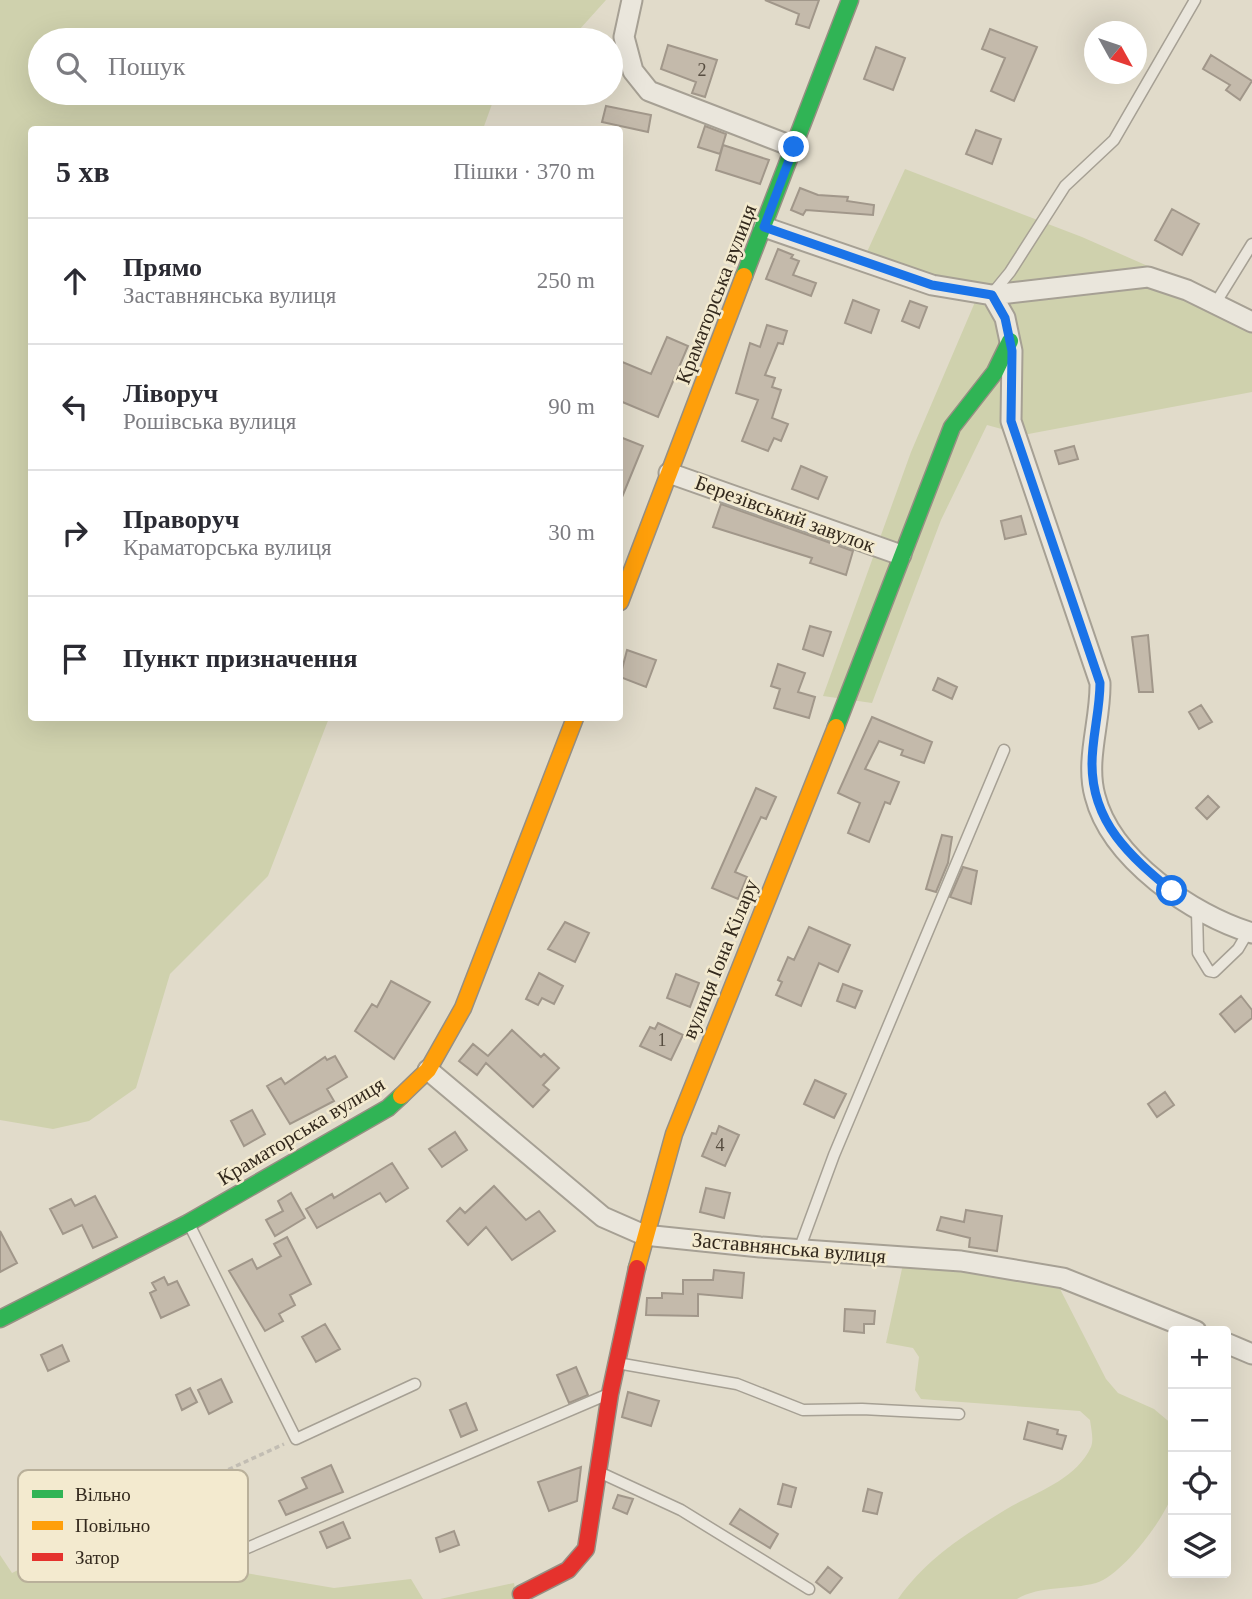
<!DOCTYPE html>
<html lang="uk">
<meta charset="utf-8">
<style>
body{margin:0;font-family:"Times New Roman",serif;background:#f2f2f3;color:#2b2b33}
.controls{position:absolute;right:21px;bottom:21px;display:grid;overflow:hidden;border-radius:7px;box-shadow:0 7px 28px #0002}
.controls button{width:63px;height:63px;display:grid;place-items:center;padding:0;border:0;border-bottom:2px solid #e1e1e2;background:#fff;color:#2b2b33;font:35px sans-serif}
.compass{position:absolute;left:1084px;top:21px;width:63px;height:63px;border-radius:50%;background:#fff;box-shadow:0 7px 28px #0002;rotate:130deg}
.stop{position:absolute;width:21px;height:21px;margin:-16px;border:5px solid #1a73e8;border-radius:50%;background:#fff}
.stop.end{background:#1a73e8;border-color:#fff;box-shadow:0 2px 7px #0008}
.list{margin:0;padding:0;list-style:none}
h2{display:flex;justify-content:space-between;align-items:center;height:91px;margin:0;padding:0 28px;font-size:30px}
h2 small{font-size:23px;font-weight:400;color:#7c7c81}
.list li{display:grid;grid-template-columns:46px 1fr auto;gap:21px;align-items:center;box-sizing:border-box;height:126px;padding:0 28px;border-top:2px solid #e1e1e2}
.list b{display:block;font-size:26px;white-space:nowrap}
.list p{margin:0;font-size:23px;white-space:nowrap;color:#7c7c81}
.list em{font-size:23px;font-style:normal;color:#7c7c81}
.icon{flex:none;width:38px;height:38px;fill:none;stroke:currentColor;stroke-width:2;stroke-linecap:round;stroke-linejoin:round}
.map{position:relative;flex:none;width:1252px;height:1599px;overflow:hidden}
.search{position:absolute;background:#fff;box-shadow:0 7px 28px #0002;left:28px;top:28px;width:595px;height:77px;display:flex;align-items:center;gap:18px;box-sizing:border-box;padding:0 24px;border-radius:38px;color:#7c7c81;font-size:26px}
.panel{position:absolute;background:#fff;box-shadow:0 7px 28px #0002;left:28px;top:126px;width:595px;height:595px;border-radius:7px}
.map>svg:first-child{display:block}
.green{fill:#cfd1ad}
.building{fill:#c4baab;stroke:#a1978a;stroke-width:2}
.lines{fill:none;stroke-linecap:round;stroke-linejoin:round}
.lane-casing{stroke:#a6a094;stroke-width:13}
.street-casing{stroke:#a6a094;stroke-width:23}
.fast-casing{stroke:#968f83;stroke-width:19}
.slow-casing{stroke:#968f83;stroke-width:19}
.jam-casing{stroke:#968f83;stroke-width:19}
.path{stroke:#c2bdb3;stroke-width:3.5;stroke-dasharray:5 3.5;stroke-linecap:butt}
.lane{stroke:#eae6dc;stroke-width:10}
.street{stroke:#eae6dc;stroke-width:19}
.fast{stroke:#30b455;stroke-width:16}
.slow{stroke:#ff9f0a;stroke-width:16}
.jam{stroke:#e5322d;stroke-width:16}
.route{stroke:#1a73e8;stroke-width:9}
.labels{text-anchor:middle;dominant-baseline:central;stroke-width:5;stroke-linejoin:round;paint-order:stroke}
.number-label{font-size:18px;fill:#574d40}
.street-label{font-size:21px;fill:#33291d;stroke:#f3eacf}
.key{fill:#f3eacf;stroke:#b9b09a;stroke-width:2}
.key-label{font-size:19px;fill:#33291d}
</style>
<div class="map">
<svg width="1252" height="1599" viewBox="0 0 1252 1599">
<rect width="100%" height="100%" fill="#e1dbca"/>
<path class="green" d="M 0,0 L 606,0 L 570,40 L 40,40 L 40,93 L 496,93 L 483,129 L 32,130 L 32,718 L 329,718 L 268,876 L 170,974 L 136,1088 L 89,1121 L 53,1129 L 0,1120 Z
M 905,169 L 1082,237 L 1252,312 L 1252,392 L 1023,435 L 987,425 L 941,520 L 872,703 L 823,696 L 911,452 L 975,302 L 861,265 Z
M 903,1264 L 1057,1283 L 1106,1379 L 1118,1393 L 1154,1409 L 1173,1425 C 1173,1443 1178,1478 1172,1495 C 1163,1521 1122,1575 1096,1583 C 1070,1590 1041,1585 1017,1599 L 898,1599 C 927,1558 963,1536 1005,1510 C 1035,1492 1075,1481 1091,1447 C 1094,1440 1091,1428 1090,1420 L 1080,1411 L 921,1399 L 915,1390 L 919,1357 L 913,1348 L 886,1343 Z
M 149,1505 L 180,1562 L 334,1588 L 411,1579 L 423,1599 L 0,1599 L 0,1555 L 12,1573 Z
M 514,1583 L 517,1599 L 440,1599 Z"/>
<path class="building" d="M 765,0 L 819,0 L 809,28 L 796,24 L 799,14 Z
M 990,29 L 1037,47 L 1014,101 L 991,91 L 1005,58 L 982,49 Z
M 668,45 L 717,60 L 705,97 L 692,93 L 696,82 L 661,69 Z
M 876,47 L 905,58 L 893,90 L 864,79 Z
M 1211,55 L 1252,81 L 1240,100 L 1226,90 L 1230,85 L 1203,69 Z
M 606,106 L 651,115 L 648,132 L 602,122 Z
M 705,126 L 726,134 L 720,154 L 698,147 Z
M 976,130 L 1001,139 L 992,164 L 966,154 Z
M 723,145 L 769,160 L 760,184 L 716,170 Z
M 800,188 L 818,195 L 848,197 L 847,201 L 874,205 L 873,215 L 806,210 L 803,215 L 791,210 Z
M 1172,209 L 1199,224 L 1182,255 L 1155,240 Z
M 778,249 L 793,255 L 791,258 L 799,261 L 793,275 L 816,283 L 811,296 L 766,279 Z
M 853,300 L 879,310 L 871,333 L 845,323 Z
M 910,301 L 927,307 L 919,328 L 902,321 Z
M 767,325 L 787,331 L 783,344 L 778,343 L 765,375 L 775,378 L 772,387 L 781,390 L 772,418 L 788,424 L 781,441 L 774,438 L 768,451 L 742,441 L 758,400 L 736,393 L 750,343 L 760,347 Z
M 667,337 L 688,346 L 658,417 L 620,401 L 620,361 L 651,374 Z
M 620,437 L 643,446 L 620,502 Z
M 1074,446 L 1078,459 L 1059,464 L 1055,451 Z
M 801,466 L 827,477 L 818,499 L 792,489 Z
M 721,504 L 853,551 L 846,575 L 810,563 L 812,558 L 713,527 Z
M 1021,516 L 1026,534 L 1005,539 L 1001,521 Z
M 810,626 L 831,632 L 823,656 L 803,649 Z
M 1148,635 L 1153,692 L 1139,692 L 1132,637 Z
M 627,650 L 656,660 L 646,687 L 620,677 Z
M 778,664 L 805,673 L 798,692 L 815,697 L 809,718 L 774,708 L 780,689 L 771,686 Z
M 938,678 L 957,687 L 952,699 L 933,690 Z
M 1201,705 L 1212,722 L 1199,729 L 1189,712 Z
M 872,717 L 932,742 L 924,763 L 901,755 L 903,750 L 879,741 L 865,769 L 899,782 L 890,804 L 885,802 L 869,842 L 848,833 L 860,803 L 838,793 Z
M 756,788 L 776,797 L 766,819 L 761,817 L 735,872 L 747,877 L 738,899 L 712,888 Z
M 1208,796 L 1219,807 L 1207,819 L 1196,808 Z
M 942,835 L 952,837 L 948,863 L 936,892 L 926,889 Z
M 963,867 L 977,871 L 971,904 L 950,897 Z
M 565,922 L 589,933 L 575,962 L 548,949 Z
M 809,927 L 850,945 L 838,972 L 819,963 L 801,1006 L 776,995 L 782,982 L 778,980 L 788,957 L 794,960 Z
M 539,973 L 563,986 L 554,1004 L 542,998 L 538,1005 L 526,999 Z
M 676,974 L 699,983 L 690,1007 L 667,998 Z
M 391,981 L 430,1002 L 394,1059 L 355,1031 L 372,1004 L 377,1007 Z
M 843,984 L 862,991 L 855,1008 L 837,1001 Z
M 1241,996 L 1252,1010 L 1252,1018 L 1235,1032 L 1220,1014 Z
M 658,1023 L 683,1035 L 671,1060 L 640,1046 L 650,1027 L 655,1029 Z
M 512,1030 L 541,1057 L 544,1054 L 559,1068 L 543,1085 L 549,1090 L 533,1107 L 486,1063 L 477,1075 L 459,1061 L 473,1044 L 488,1056 Z
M 335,1056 L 347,1077 L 327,1089 L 334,1101 L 290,1124 L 267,1086 L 281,1078 L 285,1084 L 325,1057 L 327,1060 Z
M 815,1080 L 846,1094 L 834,1118 L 804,1104 Z
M 1165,1092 L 1174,1105 L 1157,1117 L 1148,1104 Z
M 252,1110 L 265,1134 L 244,1146 L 231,1121 Z
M 719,1126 L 739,1135 L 725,1166 L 702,1156 L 712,1133 L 716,1134 Z
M 455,1132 L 467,1150 L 442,1167 L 429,1149 Z
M 392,1163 L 408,1188 L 386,1202 L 380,1193 L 317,1228 L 306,1209 L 332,1194 L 334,1198 Z
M 494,1186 L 526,1220 L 539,1211 L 555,1231 L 512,1260 L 486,1227 L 468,1245 L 447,1221 L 460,1208 L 465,1213 Z
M 706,1188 L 730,1193 L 724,1218 L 700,1212 Z
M 291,1193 L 305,1218 L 275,1236 L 266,1220 L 283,1211 L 278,1201 Z
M 95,1196 L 117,1237 L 93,1248 L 82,1225 L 63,1234 L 50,1209 L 71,1199 L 75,1206 Z
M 966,1210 L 1002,1216 L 997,1251 L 969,1247 L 970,1238 L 937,1230 L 941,1217 L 964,1222 Z
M 0,1231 L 17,1263 L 0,1272 Z
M 287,1237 L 311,1284 L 290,1295 L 295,1305 L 279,1314 L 283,1321 L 265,1331 L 229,1271 L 252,1259 L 257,1269 L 281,1256 L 274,1244 Z
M 714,1270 L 744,1273 L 742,1298 L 698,1294 L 698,1316 L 646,1315 L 647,1298 L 662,1298 L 662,1293 L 683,1294 L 683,1280 L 713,1280 Z
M 164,1277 L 168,1285 L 177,1281 L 189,1305 L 161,1318 L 150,1293 L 156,1290 L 152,1283 Z
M 845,1309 L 875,1311 L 874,1324 L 864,1324 L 864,1333 L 844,1331 Z
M 325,1324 L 340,1349 L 316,1362 L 302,1337 Z
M 62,1345 L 69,1361 L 48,1371 L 41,1355 Z
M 576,1367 L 588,1395 L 569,1403 L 557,1375 Z
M 221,1379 L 232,1402 L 209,1414 L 198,1390 Z
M 190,1388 L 197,1402 L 182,1410 L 176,1395 Z
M 628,1392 L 659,1401 L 651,1426 L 622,1417 Z
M 466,1403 L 477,1430 L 461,1437 L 450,1410 Z
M 1028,1422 L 1058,1430 L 1057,1434 L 1066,1436 L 1062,1449 L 1024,1439 Z
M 331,1465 L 343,1492 L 286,1515 L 279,1501 L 307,1488 L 302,1478 Z
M 581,1467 L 577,1501 L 549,1511 L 538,1482 Z
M 783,1484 L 796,1488 L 791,1507 L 778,1504 Z
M 868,1489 L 882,1493 L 877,1514 L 863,1511 Z
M 618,1495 L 633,1499 L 627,1514 L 613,1508 Z
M 740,1509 L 778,1534 L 770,1548 L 730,1524 Z
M 343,1522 L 350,1538 L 327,1548 L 320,1532 Z
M 454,1531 L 459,1545 L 440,1552 L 436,1538 Z
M 828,1567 L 842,1578 L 830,1593 L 816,1582 Z"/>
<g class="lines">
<defs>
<path id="lane" d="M 992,294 L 1010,272 L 1065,186 L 1114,140 L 1195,0
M 1215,304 L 1252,244
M 1197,911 L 1198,953 L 1209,971 L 1214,972 L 1238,949 L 1248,932
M 189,1224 L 296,1439 L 415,1384
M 799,1250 L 834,1155 L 1004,750
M 617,1363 L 737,1384 L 803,1410 L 862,1409 L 959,1414
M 601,1473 L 681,1510 L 809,1589
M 233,1554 L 606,1395"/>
<path id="street" d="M 632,0 L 624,37 L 633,71 L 649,91 L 794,147
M 764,227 L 932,285 L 992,295 L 1148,277 L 1187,290 L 1252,322
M 992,295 L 1005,318 L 1012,351 L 1011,421 L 1100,683 C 1101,720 1085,760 1095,796 C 1111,859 1192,915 1252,933
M 669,473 L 901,555
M 428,1070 L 603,1217 L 644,1235 L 760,1247 L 961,1261 L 1063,1278 L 1196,1331
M 1226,1343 L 1252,1354"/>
<path id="fast" d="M 744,276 L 850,0
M 836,727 L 952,427 L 995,372 L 1010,341
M 0,1319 L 188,1223 L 388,1108 L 401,1096"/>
<path id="slow" d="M 620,602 L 744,276
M 401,1096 L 428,1070 L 463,1008 L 575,718
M 637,1268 L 674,1134 L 836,727"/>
<path id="jam" d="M 521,1594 L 568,1570 L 586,1549 L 610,1394 L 637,1268"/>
</defs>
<use href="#lane" class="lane-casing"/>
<use href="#street" class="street-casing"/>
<use href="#fast" class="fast-casing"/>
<use href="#slow" class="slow-casing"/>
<use href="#jam" class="jam-casing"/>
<path class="path" d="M 76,1545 L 186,1489 L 284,1444"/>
<use href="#lane" class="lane"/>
<use href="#street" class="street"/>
<use href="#fast" class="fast"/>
<use href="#slow" class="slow"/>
<use href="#jam" class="jam"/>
</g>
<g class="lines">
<path class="route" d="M 794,147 L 764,227 L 932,285 L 992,295 L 1005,318 L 1012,351 L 1011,421 L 1100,683 C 1100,710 1092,737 1092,764 C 1092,823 1130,856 1172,891"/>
</g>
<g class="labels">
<g class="number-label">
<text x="702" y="70">2</text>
<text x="662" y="1040">1</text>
<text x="720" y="1145">4</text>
</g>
<g class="street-label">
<text transform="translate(716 294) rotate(-69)">Краматорська вулиця</text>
<text transform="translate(785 514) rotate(20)">Березівський завулок</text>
<text transform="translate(720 959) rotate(-68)">вулиця Іона Кілару</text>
<text transform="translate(301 1131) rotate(-31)">Краматорська вулиця</text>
<text transform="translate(789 1248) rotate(5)">Заставнянська вулиця</text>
</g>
</g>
<rect x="18" y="1470" width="230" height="112" rx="10" class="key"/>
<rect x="32" y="1490" width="31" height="8" fill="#30b455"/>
<rect x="32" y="1521" width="31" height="9" fill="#ff9f0a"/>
<rect x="32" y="1553" width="31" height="8" fill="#e5322d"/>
<g class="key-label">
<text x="75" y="1501">Вільно</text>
<text x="75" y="1532">Повільно</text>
<text x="75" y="1564">Затор</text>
</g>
</svg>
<div class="controls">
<button>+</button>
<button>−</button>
<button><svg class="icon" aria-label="locate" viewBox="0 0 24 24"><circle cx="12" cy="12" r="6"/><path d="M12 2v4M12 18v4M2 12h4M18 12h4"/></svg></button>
<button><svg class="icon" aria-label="layers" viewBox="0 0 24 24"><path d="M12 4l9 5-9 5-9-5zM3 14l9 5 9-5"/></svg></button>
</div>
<svg class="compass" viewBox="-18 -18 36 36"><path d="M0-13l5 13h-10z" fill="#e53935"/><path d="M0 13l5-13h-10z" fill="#7c7c81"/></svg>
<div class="stop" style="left:1172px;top:891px"></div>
<div class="stop end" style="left:794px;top:147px"></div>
<div class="search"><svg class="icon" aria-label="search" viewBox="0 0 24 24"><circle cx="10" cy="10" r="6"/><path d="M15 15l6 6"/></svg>Пошук</div>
<section class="panel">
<h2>5 хв<small>Пішки · 370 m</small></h2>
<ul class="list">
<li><svg class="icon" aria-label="ahead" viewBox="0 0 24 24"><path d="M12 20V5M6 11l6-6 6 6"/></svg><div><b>Прямо</b><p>Заставнянська вулиця</p></div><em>250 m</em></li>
<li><svg class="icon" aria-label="left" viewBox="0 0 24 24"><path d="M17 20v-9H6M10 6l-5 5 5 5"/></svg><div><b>Ліворуч</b><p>Рошівська вулиця</p></div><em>90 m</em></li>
<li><svg class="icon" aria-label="right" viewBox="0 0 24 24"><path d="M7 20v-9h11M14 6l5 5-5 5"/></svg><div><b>Праворуч</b><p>Краматорська вулиця</p></div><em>30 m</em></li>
<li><svg class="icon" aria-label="arrive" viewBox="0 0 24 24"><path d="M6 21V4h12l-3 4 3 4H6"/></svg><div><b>Пункт призначення</b></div></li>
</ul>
</section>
</div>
